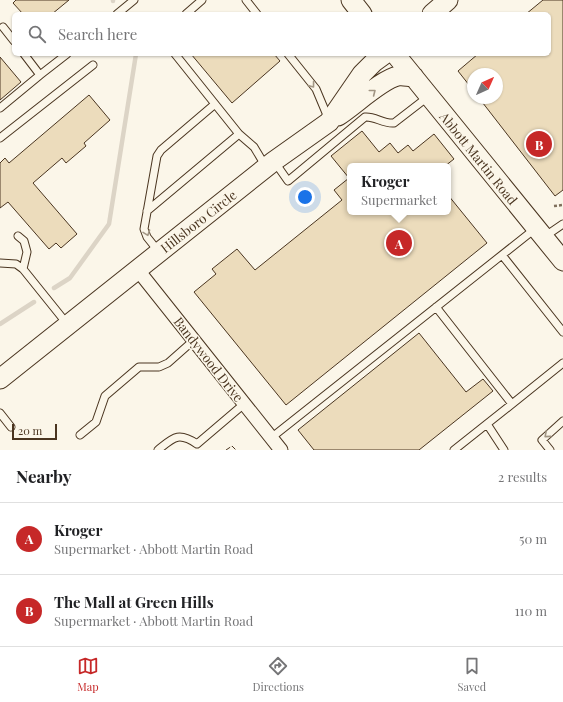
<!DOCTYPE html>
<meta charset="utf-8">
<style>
body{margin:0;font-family:"Playfair Display",serif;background:#f2f2f2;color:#202124}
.compass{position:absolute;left:467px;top:68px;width:36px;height:36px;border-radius:50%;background:#fff;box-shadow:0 1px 3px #0004;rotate:45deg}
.scale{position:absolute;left:12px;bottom:10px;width:45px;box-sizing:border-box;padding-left:4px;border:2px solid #4a3520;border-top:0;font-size:11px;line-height:14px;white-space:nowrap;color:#4a3520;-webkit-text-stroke:3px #fbf6e9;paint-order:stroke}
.you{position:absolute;left:305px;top:197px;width:14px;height:14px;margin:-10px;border:3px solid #fff;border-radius:50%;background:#1a73e8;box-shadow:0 0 0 6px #1a73e833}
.badge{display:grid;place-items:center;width:26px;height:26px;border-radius:50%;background:#c62828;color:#fff;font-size:13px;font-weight:700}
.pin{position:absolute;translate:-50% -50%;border:2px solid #fff;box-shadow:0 1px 4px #0006}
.popup{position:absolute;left:347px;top:163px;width:104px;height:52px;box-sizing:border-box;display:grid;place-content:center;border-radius:6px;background:#fff;filter:drop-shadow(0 1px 3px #0005);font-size:13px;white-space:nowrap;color:#757577}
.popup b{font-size:15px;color:#202124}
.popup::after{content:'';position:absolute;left:50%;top:100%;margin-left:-8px;border:8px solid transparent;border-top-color:#fff}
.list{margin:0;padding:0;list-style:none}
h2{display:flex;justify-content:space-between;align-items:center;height:52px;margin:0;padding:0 16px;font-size:17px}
h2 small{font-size:13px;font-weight:400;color:#757577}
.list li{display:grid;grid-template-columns:26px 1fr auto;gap:12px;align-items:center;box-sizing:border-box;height:72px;padding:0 16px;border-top:1px solid #e0e0e0}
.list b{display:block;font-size:15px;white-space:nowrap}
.list p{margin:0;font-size:13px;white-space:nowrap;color:#757577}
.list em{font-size:13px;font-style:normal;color:#757577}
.icon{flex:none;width:22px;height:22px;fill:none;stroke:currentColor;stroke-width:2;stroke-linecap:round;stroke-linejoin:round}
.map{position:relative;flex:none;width:563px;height:450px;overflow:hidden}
.search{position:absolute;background:#fff;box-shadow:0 1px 3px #0004;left:12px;right:12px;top:12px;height:44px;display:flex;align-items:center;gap:10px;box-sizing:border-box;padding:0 14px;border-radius:6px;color:#757577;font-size:15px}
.sheet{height:196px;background:#fff}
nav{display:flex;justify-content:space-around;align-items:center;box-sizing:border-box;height:56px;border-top:1px solid #e0e0e0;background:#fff;font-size:11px;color:#757577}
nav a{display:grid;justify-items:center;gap:2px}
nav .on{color:#c62828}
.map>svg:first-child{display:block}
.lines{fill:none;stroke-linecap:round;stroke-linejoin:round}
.stream{stroke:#dcd4c6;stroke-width:4.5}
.building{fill:#ecdcbc;stroke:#4a3520}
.lane-casing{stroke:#4a3520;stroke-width:9}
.street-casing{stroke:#4a3520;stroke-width:15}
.secondary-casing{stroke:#4a3520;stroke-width:21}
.path{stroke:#7f6f5c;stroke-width:2.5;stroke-dasharray:3 2;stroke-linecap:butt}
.lane{stroke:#fbf6e9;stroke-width:7}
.street{stroke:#fbf6e9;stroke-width:13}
.secondary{stroke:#fbf6e9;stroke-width:19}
.fence{stroke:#4a3520;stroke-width:1;stroke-dasharray:5 2;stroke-linecap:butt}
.oneway{stroke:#a29684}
.labels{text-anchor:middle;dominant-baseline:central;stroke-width:3;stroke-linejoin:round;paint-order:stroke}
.street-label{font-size:13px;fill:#4a3520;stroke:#fbf6e9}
</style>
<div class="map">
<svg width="563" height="450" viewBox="0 0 563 450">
<rect width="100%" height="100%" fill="#fbf6e9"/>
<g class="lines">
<path class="stream" d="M 113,0 L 113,1
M 54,288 L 70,278 L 109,224 L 136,54
M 0,324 L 34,302"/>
</g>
<path class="building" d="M 16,0 L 69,0 L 52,14 L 23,14 L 13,3 Z
M 543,0 L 563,0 L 563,190 L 555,196 L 479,98 L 497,98 L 497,74 L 473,74 L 473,90 L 458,71 L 478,54 L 549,54 L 549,14 L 526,14 Z
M 191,54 L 274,54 L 280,61 L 232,103 Z
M 0,57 L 21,82 L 0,100 Z
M 89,95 L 110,120 L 84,143 L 86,146 L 66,163 L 62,158 L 33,183 L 77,234 L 61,248 L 56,243 L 49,249 L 8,202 L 0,208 L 0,163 L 5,158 L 9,163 Z
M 362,131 L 379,152 L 390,143 L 398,153 L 408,145 L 413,151 L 434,134 L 454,159 L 445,166 L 350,166 L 350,212 L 448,212 L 448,195 L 487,243 L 286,405 L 194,292 L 216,274 L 212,269 L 237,249 L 255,270 L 342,200 L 334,190 L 349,178 L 331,156 Z
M 419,333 L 466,392 L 483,379 L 493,391 L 419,450 L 314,450 L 298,430 Z"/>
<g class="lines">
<defs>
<path id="lane" d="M 246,0 L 257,14
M 117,14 L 134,0
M 186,14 L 202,0
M 3,27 L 14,41
M 24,54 L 40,75 L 67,54
M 175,54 L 239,134 L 254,147 L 266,167
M 288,54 L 316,89 L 329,120
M 0,108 L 40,75
M 0,138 L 93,65
M 274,161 L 288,181 L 365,117 C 375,116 383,124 394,123 L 429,96
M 147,211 L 239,134
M 18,236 L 24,241 L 27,252 L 23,269
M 544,237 L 563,224
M 159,252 L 147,237 L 144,229 L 157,156 L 161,150 L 215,104
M 502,255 L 563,332
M 0,263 L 16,264 L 23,269 L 68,325
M 436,307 L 512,404 L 563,363
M 0,413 L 11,427
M 487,424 L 504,450
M 80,435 L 96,422 L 105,396 L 139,367 L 159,367 L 168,363 L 194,340
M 271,438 L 536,228
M 158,450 C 173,438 178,431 197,444 L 244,404
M 454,450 L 512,404
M 550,450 L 542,440 L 563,421"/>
<path id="street" d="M 137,269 L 281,450"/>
<path id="secondary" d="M 351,0 L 362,14
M 432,14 L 448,0
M 395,54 L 563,261
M 338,116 C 354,106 382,79 398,76 C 403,75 409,77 414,77
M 0,379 L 274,161 L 329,122 L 362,74 L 374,62 L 385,54"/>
</defs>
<use href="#lane" class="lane-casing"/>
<use href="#street" class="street-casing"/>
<use href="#secondary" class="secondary-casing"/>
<path class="path" d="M 554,206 L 563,205"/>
<use href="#lane" class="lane"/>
<use href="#street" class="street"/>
<use href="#secondary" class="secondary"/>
<path class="fence" d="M 226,450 L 232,446 L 236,450"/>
</g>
<defs><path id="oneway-chevron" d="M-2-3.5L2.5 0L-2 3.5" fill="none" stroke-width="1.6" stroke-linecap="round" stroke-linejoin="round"/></defs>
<g class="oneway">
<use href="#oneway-chevron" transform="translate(312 85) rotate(53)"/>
<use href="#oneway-chevron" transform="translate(373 92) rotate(-38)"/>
<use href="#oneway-chevron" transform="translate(147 233) rotate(70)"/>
<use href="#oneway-chevron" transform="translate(547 435) rotate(139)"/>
</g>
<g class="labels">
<g class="street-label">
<text transform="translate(479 158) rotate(51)">Abbott Martin Road</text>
<text transform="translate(198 221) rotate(-38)">Hillsboro Circle</text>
<text transform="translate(209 359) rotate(52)">Bandywood Drive</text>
</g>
</g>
</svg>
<svg class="compass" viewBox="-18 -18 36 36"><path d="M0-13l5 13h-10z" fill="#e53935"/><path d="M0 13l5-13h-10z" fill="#757577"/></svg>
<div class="scale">20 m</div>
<div class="you"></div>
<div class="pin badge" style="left:399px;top:243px">A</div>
<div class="popup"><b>Kroger</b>Supermarket</div>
<div class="pin badge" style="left:539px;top:144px">B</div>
<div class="search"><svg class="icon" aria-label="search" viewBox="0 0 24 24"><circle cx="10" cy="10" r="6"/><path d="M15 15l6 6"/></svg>Search here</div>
</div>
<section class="sheet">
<h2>Nearby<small>2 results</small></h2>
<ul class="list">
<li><span class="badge">A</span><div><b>Kroger</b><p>Supermarket · Abbott Martin Road</p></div><em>50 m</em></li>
<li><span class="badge">B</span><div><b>The Mall at Green Hills</b><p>Supermarket · Abbott Martin Road</p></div><em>110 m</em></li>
</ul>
</section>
<nav>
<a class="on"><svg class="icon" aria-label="map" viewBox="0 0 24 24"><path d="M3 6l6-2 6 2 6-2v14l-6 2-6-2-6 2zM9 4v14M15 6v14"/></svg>Map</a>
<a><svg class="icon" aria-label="directions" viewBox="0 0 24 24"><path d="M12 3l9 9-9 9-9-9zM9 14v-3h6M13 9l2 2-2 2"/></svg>Directions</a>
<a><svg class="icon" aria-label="saved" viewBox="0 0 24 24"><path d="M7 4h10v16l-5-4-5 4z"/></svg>Saved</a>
</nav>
